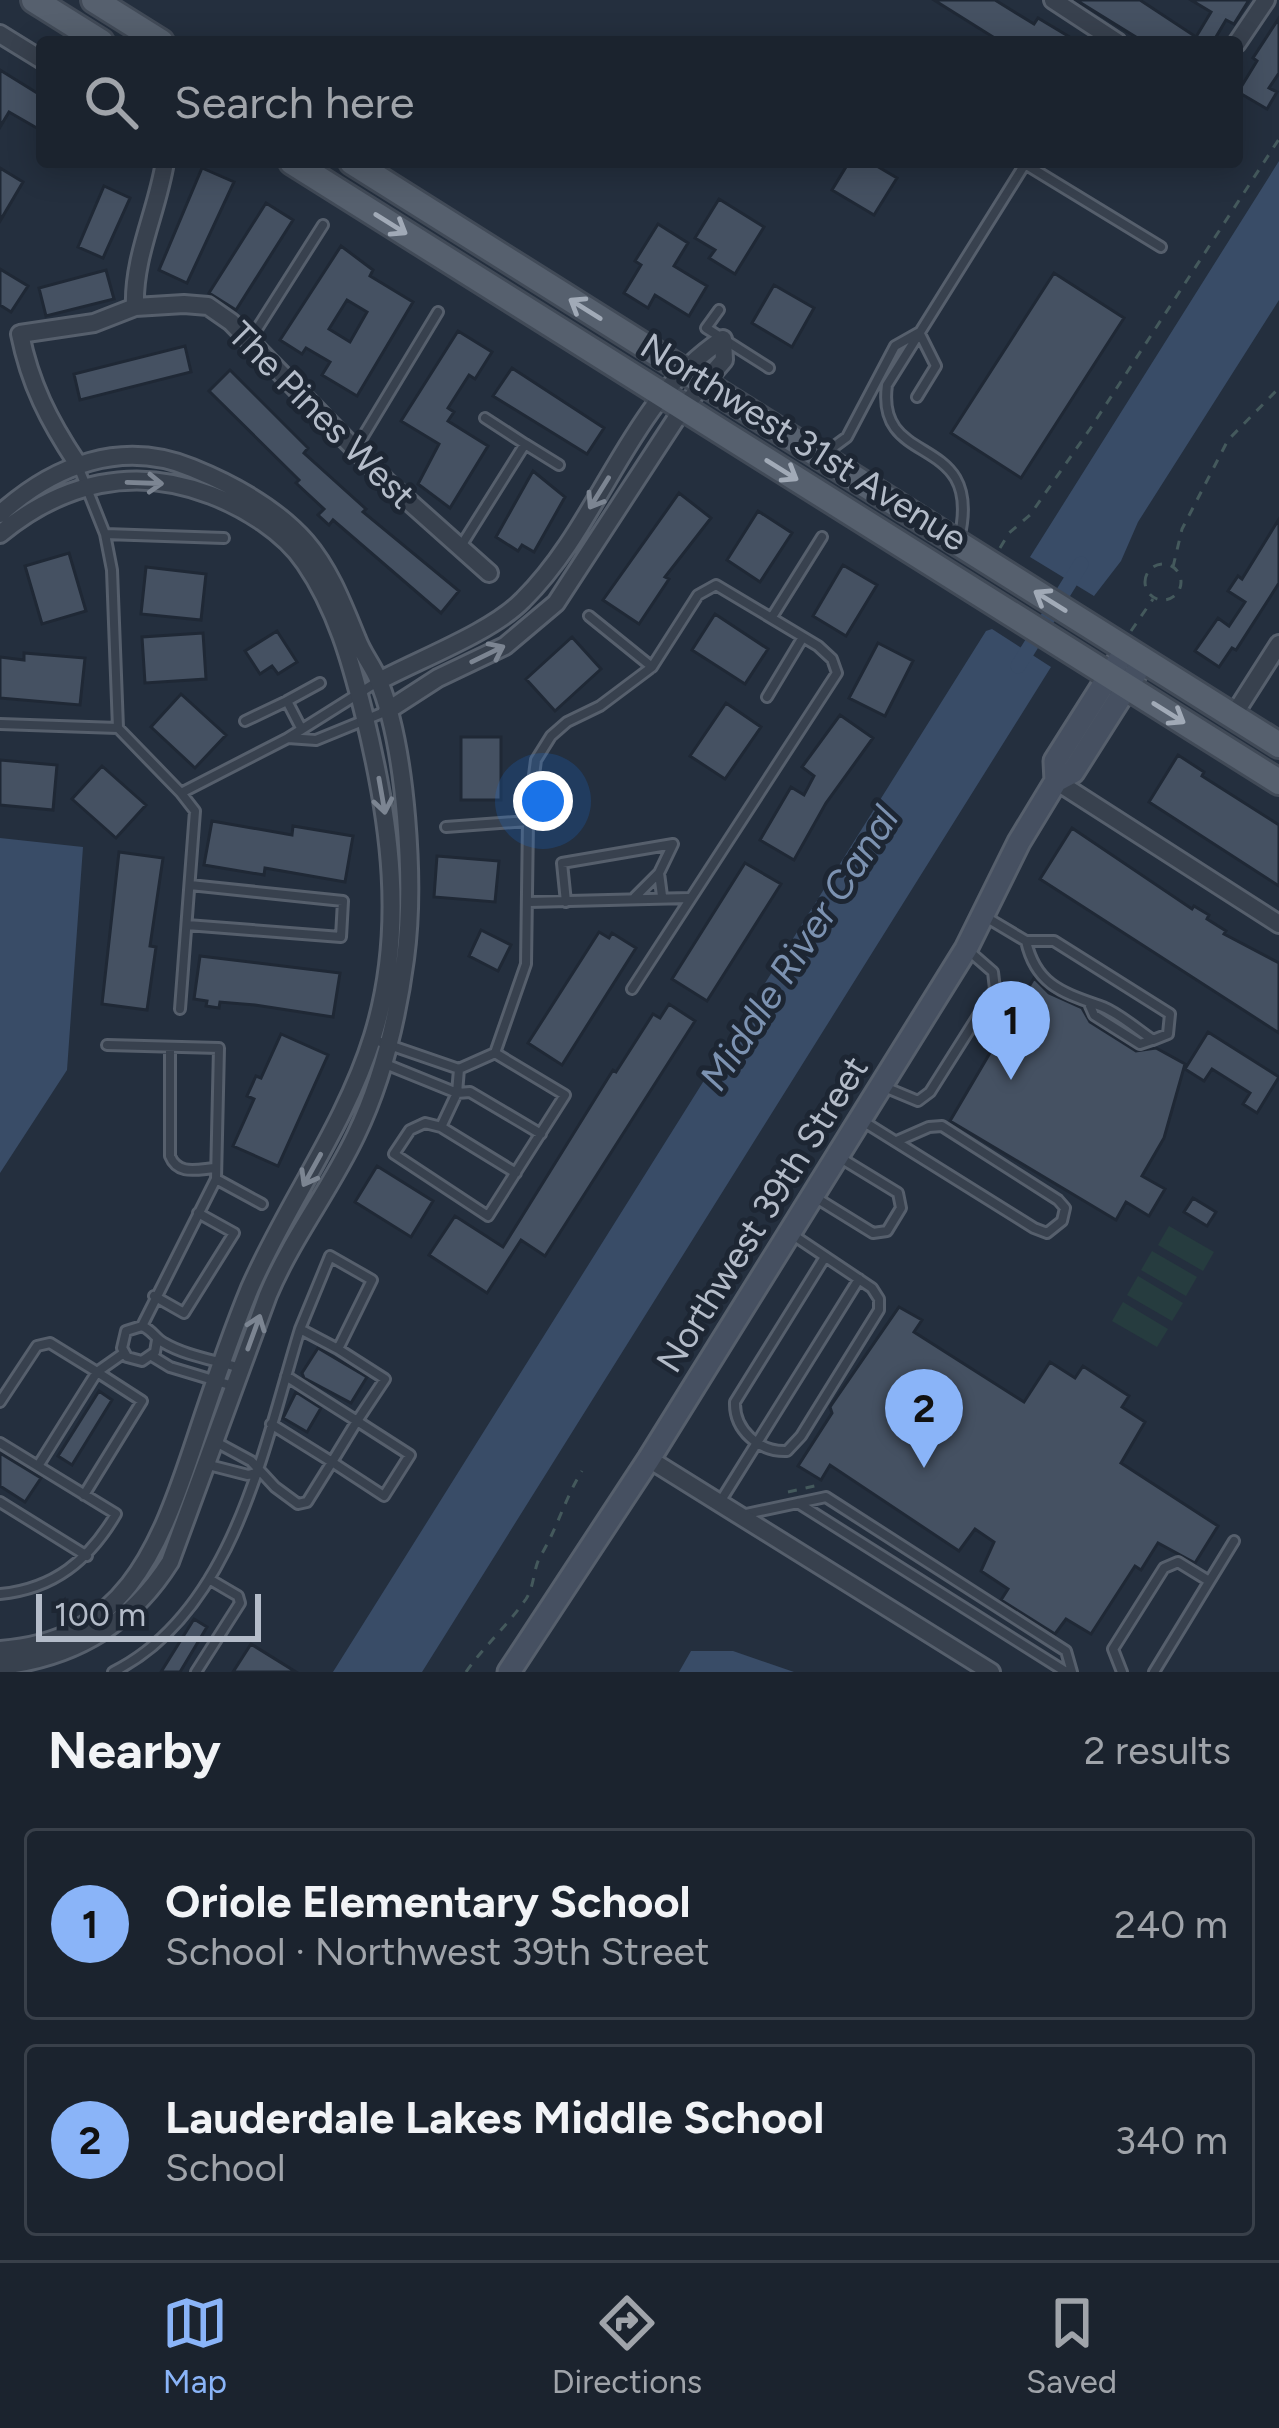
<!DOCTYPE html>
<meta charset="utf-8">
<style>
body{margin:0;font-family:Figtree,sans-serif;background:#282f3a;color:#f1f3f6}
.scale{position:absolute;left:36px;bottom:30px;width:225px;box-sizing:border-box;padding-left:12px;border:6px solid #b4bcc9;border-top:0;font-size:33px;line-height:42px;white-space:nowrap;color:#b4bcc9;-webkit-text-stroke:9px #1d2633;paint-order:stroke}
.you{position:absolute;left:543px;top:801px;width:42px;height:42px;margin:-30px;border:9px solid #fff;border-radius:50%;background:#1a73e8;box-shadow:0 0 0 18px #1a73e833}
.badge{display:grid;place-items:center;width:78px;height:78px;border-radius:50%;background:#8ab4f8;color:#111;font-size:39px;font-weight:700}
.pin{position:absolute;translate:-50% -99px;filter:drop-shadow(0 3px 6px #0008)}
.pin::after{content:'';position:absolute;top:63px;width:42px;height:36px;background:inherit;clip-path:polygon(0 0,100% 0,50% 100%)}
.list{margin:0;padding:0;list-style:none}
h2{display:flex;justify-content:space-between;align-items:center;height:156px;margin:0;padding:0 48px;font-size:51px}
h2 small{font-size:39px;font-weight:400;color:#a0a4aa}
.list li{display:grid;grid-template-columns:78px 1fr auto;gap:36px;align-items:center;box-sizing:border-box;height:192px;margin:0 24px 24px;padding:0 24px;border:3px solid #39404a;border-radius:12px}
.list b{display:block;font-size:45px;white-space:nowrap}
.list p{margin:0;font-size:39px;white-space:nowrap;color:#a0a4aa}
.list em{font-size:39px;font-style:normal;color:#a0a4aa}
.icon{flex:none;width:66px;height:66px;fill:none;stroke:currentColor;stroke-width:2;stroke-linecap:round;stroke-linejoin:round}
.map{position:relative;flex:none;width:1279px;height:1672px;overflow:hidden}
.search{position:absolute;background:#1b232e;box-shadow:0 6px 30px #0003;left:36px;right:36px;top:36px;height:132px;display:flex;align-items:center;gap:30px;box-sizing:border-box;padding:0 42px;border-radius:12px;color:#a0a4aa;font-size:45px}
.sheet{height:588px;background:#1b232e}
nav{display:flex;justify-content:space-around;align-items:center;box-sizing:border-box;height:168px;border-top:3px solid #39404a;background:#1b232e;font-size:33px;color:#a0a4aa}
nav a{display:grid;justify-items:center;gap:6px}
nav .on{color:#8ab4f8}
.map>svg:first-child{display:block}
.green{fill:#263c3f}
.water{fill:#394c67}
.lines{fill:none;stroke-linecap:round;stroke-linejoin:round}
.canal{stroke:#394c67;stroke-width:15}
.building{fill:#455162;stroke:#1f2835;stroke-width:3;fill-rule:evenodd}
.lane-casing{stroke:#565f6c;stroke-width:14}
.street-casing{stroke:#565f6c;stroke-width:22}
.secondary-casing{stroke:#565f6c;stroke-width:27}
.primary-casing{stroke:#414a57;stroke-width:30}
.path{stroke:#44595c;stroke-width:3;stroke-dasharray:9 9;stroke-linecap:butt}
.lane{stroke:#38414e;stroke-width:8}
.street{stroke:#38414e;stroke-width:16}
.secondary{stroke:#465061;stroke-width:21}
.primary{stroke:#56606e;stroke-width:24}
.oneway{stroke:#a1aab7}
.oneway2{stroke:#7c8592}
.labels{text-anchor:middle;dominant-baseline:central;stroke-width:10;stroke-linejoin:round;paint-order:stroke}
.street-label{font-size:36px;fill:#b4bcc9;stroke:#1d2633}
.water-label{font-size:39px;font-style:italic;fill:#7c92b1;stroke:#1d2633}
</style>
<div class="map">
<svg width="1279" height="1672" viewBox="0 0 1279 1672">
<rect width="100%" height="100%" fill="#242f3e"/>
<path class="green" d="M 1169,1226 L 1214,1252 L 1203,1271 L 1158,1245 Z
M 1152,1251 L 1197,1277 L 1186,1296 L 1141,1270 Z
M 1138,1276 L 1183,1303 L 1172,1321 L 1127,1295 Z
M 1123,1302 L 1168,1329 L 1157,1347 L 1112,1321 Z"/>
<path class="water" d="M 1279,161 L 1279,300 L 1138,522 L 1121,561 L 1094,596 L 1030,557 Z
M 992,629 L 1051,667 L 422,1672 L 333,1672 L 986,631 Z
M 0,838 L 83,847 L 67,1070 L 0,1173 Z
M 691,1651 L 733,1651 L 794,1672 L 679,1672 Z"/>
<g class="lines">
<path class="canal" d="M 1018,666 L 1081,564"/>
</g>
<path class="building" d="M 934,0 L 995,0 L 1034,24 L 1038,18 L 1078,42 L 1001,42 Z
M 1076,0 L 1140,0 L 1196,37 L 1211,12 L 1191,0 L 1249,0 L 1234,24 L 1226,20 L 1213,42 L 1144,42 Z
M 1279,18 L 1279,73 L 1269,88 L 1277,92 L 1267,109 L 1238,92 L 1257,61 L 1253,58 Z
M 0,70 L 42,96 L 42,131 L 9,112 L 0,127 Z
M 849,162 L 870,162 L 897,178 L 874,215 L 832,190 Z
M 0,168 L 23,182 L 0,221 Z
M 202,168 L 234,182 L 187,283 L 159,270 Z
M 104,186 L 130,198 L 103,258 L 78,247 Z
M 719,199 L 764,227 L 735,274 L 709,258 L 715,250 L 695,238 Z
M 266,203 L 293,220 L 236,310 L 209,293 Z
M 658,224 L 688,243 L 674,266 L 707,286 L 689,316 L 655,295 L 648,308 L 624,293 L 641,265 L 635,261 Z
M 341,246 L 373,270 L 370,276 L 413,302 L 357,396 L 322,375 L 330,362 L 306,348 L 302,354 L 280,340 ZM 347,300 L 367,312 L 350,342 L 329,329 Z
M 0,269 L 28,286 L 11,312 L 0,305 Z
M 106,270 L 114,299 L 46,316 L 39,288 Z
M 1054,273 L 1124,318 L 1021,478 L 951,433 Z
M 774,285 L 814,308 L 792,347 L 752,323 Z
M 458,331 L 492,352 L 475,379 L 469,375 L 448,408 L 454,412 L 448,421 L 488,446 L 450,508 L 418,484 L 439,444 L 401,421 Z
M 185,346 L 191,372 L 80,400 L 74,374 Z
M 512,368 L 604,428 L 587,454 L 493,396 Z
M 230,370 L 308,448 L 304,453 L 366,509 L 363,512 L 459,591 L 441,613 L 333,520 L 329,525 L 318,515 L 324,509 L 296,483 L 299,480 L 209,391 Z
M 533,471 L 565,497 L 534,552 L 522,545 L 518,551 L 496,537 Z
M 679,493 L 711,518 L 665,577 L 669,579 L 639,624 L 603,600 Z
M 758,511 L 792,533 L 760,582 L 727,560 Z
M 1279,519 L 1279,583 L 1236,650 L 1232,648 L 1219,667 L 1195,651 L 1218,618 L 1229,626 L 1245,602 L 1228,591 L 1238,576 L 1242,579 Z
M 69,553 L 86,611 L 42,624 L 25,566 Z
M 843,565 L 877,585 L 846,636 L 813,616 Z
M 146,567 L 206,574 L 201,620 L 141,614 Z
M 715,614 L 768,649 L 745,684 L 692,650 Z
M 277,631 L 297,662 L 278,674 L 272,666 L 260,674 L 245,651 Z
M 203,633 L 206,679 L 145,683 L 142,637 Z
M 572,637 L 601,669 L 555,711 L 526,679 Z
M 878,643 L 913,661 L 885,716 L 849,698 Z
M 24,653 L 85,658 L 80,705 L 0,698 L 0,657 L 24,660 Z
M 181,694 L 226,735 L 195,768 L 151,727 Z
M 726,703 L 761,727 L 725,779 L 690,756 Z
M 840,715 L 873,738 L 826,803 L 794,860 L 760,840 L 791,787 L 804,795 L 814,776 L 802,767 Z
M 461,737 L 501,737 L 501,800 L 461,800 Z
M 1178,755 L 1204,772 L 1202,776 L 1279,825 L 1279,886 L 1149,802 Z
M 0,760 L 57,765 L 53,810 L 0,805 Z
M 102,766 L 146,805 L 116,838 L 72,799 Z
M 212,821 L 292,835 L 293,826 L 353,836 L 345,882 L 265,868 L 264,875 L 204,865 Z
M 1072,828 L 1192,909 L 1194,906 L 1209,915 L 1207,919 L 1226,931 L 1224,934 L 1279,963 L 1279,1033 L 1040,879 Z
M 119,852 L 163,858 L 150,946 L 156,947 L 147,1010 L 102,1004 Z
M 437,856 L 499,861 L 495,902 L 434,897 Z
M 745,863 L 781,884 L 707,1001 L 672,979 Z
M 481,930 L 511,945 L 498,971 L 469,956 Z
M 599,932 L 609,938 L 612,933 L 636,948 L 562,1065 L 528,1043 Z
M 200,956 L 340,973 L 333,1017 L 255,1005 L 220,1002 L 219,1008 L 206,1006 L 207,1001 L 194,999 Z
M 1034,978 L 1049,993 L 1082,1008 L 1090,1022 L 1136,1051 L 1156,1048 L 1185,1064 L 1164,1138 L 1142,1176 L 1165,1189 L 1149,1216 L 1126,1202 L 1116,1220 L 950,1121 Z
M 669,1004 L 695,1021 L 545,1256 L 521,1240 L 487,1293 L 429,1255 L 455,1216 L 503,1247 L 613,1070 L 616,1072 L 653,1014 L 660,1018 Z
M 1208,1032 L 1279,1077 L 1257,1113 L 1243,1104 L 1250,1093 L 1212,1069 L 1204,1081 L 1185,1069 Z
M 281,1034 L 328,1055 L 278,1166 L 233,1146 L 254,1099 L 247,1096 L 256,1076 L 261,1078 Z
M 377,1166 L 433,1201 L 411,1237 L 355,1202 Z
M 1193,1198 L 1216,1212 L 1207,1226 L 1184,1212 Z
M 899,1307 L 922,1320 L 914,1332 L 1024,1402 L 1050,1362 L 1075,1378 L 1083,1366 L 1129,1396 L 1122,1407 L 1145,1422 L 1121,1463 L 1218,1526 L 1195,1563 L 1158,1543 L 1141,1570 L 1135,1566 L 1091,1634 L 1066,1619 L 1055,1634 L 1001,1600 L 1008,1589 L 981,1571 L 994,1542 L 975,1529 L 959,1551 L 830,1465 L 821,1480 L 798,1466 L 832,1413 L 830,1407 Z
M 318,1348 L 367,1377 L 351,1403 L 304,1378 L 302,1373 Z
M 99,1391 L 112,1400 L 72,1465 L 58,1456 Z
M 296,1392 L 321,1408 L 307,1432 L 283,1418 Z
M 0,1453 L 41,1478 L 25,1502 L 0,1486 Z
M 194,1619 L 207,1627 L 180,1672 L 161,1672 Z
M 251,1644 L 296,1672 L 233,1672 Z"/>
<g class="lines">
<defs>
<path id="lane" d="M 719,310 L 706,328 L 769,368
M 250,340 L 323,225
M 917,397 L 936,366 L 920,334
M 485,418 L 525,444
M 356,448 L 438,312
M 824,454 L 847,437 L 895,346 L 918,333
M 78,466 L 105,534 L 112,570 L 118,728 L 181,793
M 105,534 L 224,538
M 959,539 C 985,430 875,471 887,385 L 1025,164 L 1161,247
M 461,546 L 525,444 L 559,465
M 589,616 L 652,667
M 772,617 L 822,537
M 377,682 L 288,738 L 316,740 L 387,711
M 767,697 L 803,637
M 245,721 L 287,701
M 0,724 L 118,728
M 301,728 L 287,701 L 320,683
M 446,827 L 528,821
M 635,897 L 658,874
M 529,902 L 688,898
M 566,902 L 562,863 L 673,844 L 659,873 L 662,896
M 984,916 L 1026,941 L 1054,941 L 1170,1014 L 1168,1034 L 1153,1040 C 1138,1030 1120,1014 1103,1007 C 1064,993 1036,986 1026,941
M 187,925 L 341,937 L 343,901 L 190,885
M 1090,1006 L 1094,1015 L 1140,1044 L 1152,1040
M 180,1009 L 195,811 L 181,793 L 288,738
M 372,1039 L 459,1069
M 107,1045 L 219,1048 L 216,1179 L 142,1326
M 170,1047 L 170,1156 C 178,1176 198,1169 216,1168
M 495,1053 L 565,1095 L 488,1216 L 394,1154 L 410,1130 L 425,1123 L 441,1127 L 457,1093 L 459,1069 L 495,1053 L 526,964 L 528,821 L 536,760 L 551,736 L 567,722 L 600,706 L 652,667 L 698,595 L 716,585 L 818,646 L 832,659 L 837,673 L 632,989
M 383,1063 L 457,1093 L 470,1092 L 541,1134
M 882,1086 L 918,1101 L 930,1092 L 995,989 L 993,972 L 969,951
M 861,1120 L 1034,1228 L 1047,1233 L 1062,1221 L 1065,1208 L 1058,1200 L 942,1126 L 929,1127 L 897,1141
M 441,1127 L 516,1173
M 216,1179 L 262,1204
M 813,1196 L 873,1233 L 887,1231 L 901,1208 L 898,1193 L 839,1157
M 790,1233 L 872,1288 L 879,1299 L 879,1310 L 801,1436 L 787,1451 C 759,1452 734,1430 735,1402 L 825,1257
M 154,1296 L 184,1313 L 234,1233 L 198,1213
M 157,1340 L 155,1352 L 142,1361 L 127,1357 L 122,1348 L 126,1331 L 142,1326 C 152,1330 155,1338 164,1343 C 186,1356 215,1360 240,1368
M 152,1356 L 170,1367 L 233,1386
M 286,1376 L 357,1421 L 385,1379 L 338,1349 L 372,1280 L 330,1256 L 300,1329 L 338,1349
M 0,1402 L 37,1346 L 50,1343 L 97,1372 L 124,1353
M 214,1441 L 251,1461 L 275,1487 L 298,1504 L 307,1502 L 332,1462 L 384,1496 L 410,1455 L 357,1421 L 332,1462 L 271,1424
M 0,1443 L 116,1514 C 89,1560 54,1589 0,1594
M 205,1464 L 248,1475 L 259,1472
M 38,1466 L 97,1372 L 142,1401 L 84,1495
M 0,1502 L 87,1556
M 720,1502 L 859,1279
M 798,1503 L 1066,1672
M 746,1514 L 826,1497 L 1066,1651 L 1072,1672
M 113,1672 C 234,1612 264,1445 300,1329
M 196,1672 L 240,1603 L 238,1596 L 209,1579
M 1122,1672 L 1113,1649 L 1164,1568 L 1178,1562 L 1209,1581
M 1154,1672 L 1234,1541"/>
<path id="street" d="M 1053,0 L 1117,42
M 0,34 L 42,60
M 1237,43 L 1266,0
M 135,307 C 133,257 157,212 165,162
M 77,463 C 49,421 30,384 20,334 L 94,323 L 135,307 L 184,304 L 208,306 L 231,322 L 387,482 L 489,573
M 0,514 C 54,465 122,439 192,468 C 234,485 276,508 306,542 C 330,570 343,605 357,639 C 362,653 372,665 378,679 C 407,749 415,885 405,959 C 397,1019 382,1081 356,1135 C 330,1190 292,1238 268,1295 L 170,1562 C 131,1624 73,1658 0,1666
M 0,534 C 62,483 134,465 211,495 C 245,508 284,532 305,563 C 336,608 351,662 364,714 C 390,820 406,929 373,1036 C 345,1126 287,1203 250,1288 C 228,1341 210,1396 192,1450 C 158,1551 123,1641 0,1650
M 379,681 C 420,659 492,632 523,600 C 602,522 628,401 723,339 L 724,360 L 683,408 L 556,603 L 505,646 L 438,678 L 387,711
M 1233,716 L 1279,644
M 1056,781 L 1279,924
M 649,1459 L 991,1672"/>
<path id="secondary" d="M 1056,781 L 1055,761 L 1126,649
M 509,1672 L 649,1459 L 966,949 L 1019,842 L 1056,781 L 1073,772 L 1144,660"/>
<path id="primary" d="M 34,0 L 101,42
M 94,0 L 161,42
M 292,162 L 1279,782
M 352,162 L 1279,745"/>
</defs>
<use href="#lane" class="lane-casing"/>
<use href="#street" class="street-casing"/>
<use href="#secondary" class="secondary-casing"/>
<use href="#primary" class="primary-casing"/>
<path class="path" d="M 1000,548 L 1009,533 L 1030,515 L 1090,429 L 1279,139
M1145 582a18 18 0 1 1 36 0a18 18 0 1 1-36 0Z
M 1173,567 L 1182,529 L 1228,440 L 1279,388
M 1131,631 L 1153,599
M 788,1492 L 819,1485
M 466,1672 C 484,1646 508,1625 526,1599 C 535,1585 533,1568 541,1555 C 557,1529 565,1498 582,1471"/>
<use href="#lane" class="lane"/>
<use href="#street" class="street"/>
<use href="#secondary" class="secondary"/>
<use href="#primary" class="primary"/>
</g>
<defs><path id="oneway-shaft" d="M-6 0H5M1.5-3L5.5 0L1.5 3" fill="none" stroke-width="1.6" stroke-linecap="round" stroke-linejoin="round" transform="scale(3)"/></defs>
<g class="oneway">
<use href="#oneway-shaft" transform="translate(391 224) rotate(32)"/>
<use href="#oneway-shaft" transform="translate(585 309) rotate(-148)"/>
<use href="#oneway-shaft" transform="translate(782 470) rotate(32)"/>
<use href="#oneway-shaft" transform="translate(1050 601) rotate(-148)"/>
<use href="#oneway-shaft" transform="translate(1169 713) rotate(32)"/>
</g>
<g class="oneway2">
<use href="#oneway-shaft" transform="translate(145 483) rotate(2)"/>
<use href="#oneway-shaft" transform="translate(599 493) rotate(122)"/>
<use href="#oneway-shaft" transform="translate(488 654) rotate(-26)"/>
<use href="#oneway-shaft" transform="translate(382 796) rotate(80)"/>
<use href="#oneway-shaft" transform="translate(312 1170) rotate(119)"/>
<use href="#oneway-shaft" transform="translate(254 1332) rotate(-70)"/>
</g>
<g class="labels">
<g class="street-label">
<text transform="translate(322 415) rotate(45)">The Pines West</text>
<text transform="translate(804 442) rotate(32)">Northwest 31st Avenue</text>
<text transform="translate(762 1214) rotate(-58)">Northwest 39th Street</text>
</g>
<g class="water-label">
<text transform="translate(799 948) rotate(-57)">Middle River Canal</text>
</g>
</g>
</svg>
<div class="scale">100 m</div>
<div class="you"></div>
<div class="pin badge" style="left:1011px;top:1080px">1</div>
<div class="pin badge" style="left:924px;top:1468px">2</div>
<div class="search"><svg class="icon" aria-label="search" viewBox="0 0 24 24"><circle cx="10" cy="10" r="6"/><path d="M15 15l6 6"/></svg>Search here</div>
</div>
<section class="sheet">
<h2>Nearby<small>2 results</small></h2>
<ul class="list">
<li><span class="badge">1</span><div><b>Oriole Elementary School</b><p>School · Northwest 39th Street</p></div><em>240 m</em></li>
<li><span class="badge">2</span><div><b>Lauderdale Lakes Middle School</b><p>School</p></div><em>340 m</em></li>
</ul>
</section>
<nav>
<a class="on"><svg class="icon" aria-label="map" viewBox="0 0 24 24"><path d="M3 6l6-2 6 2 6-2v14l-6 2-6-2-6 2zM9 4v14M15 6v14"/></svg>Map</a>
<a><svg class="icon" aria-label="directions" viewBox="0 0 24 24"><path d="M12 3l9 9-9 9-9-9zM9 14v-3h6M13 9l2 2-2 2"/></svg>Directions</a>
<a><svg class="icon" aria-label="saved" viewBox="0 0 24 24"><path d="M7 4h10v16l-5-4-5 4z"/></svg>Saved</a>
</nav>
